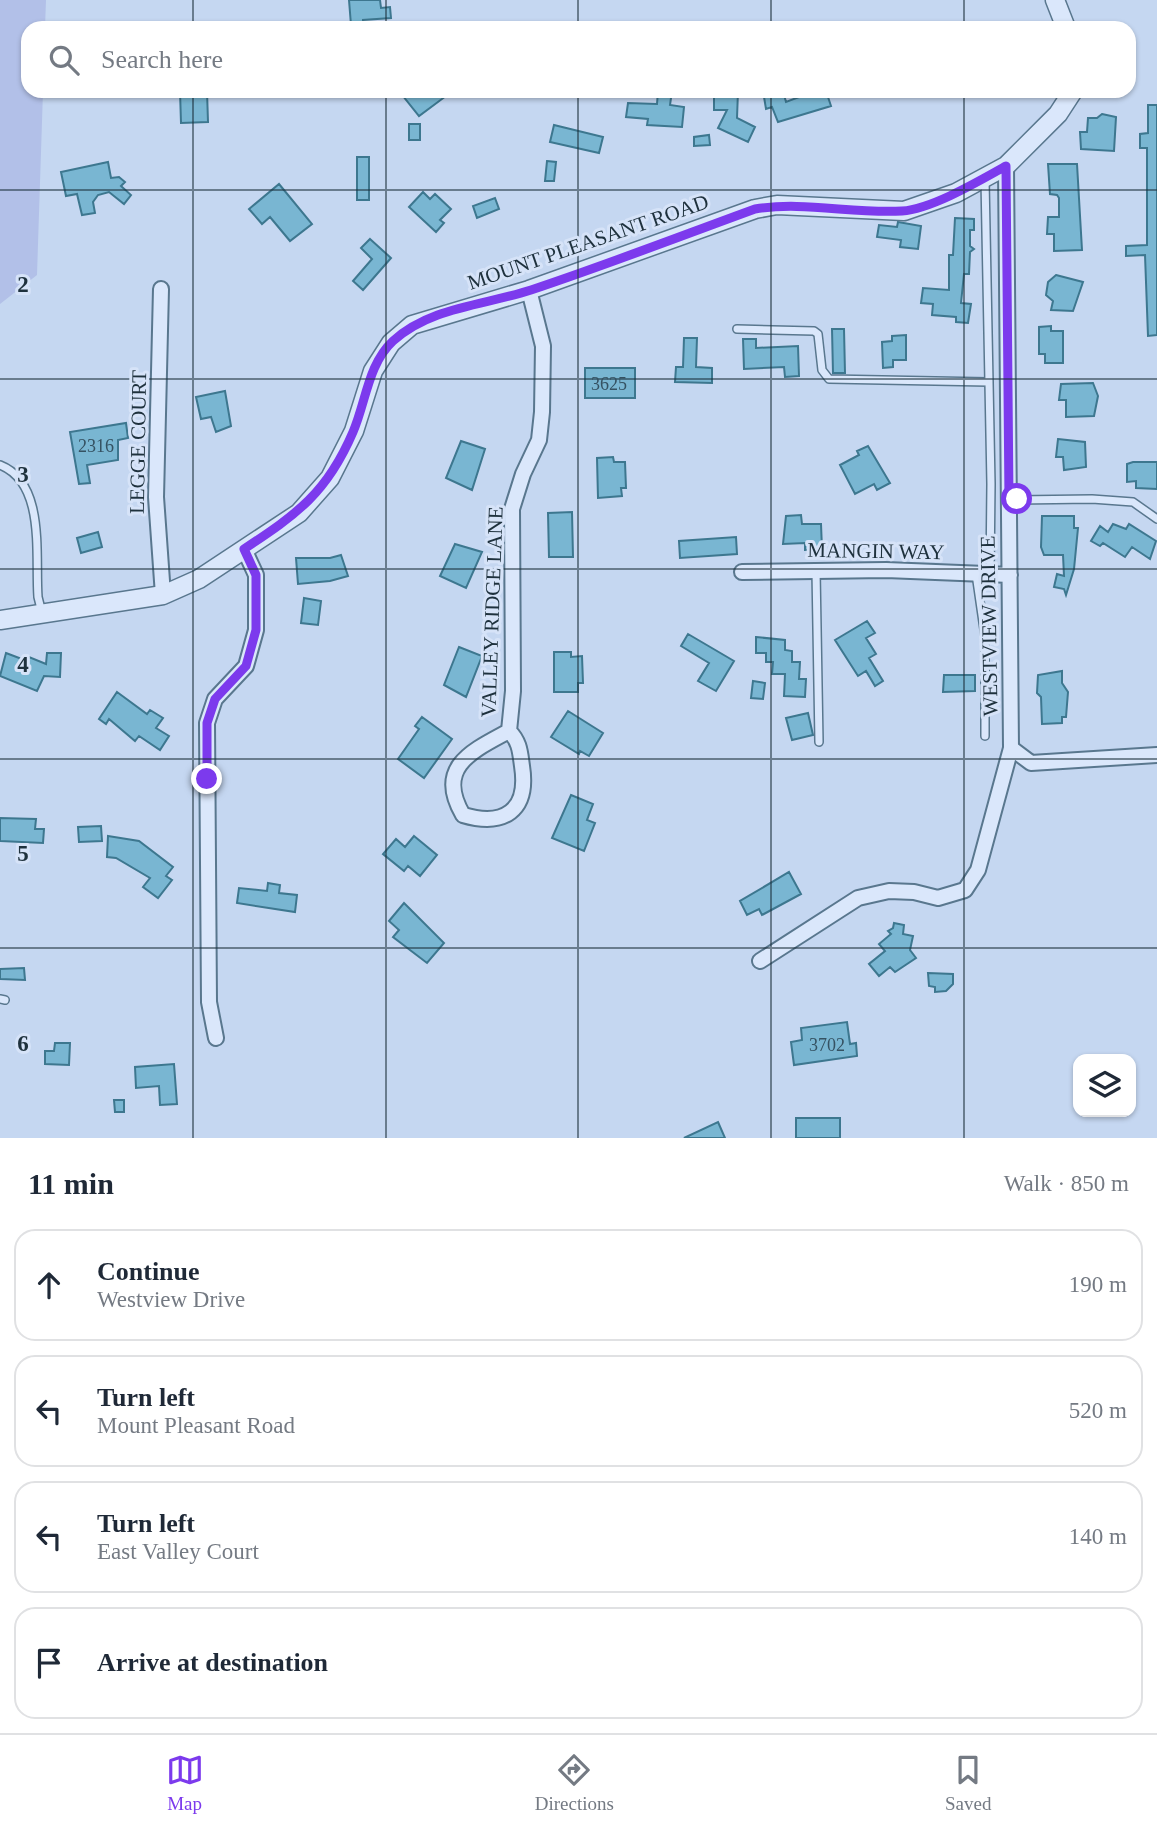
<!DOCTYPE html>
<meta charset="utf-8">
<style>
body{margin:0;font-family:Georgia,serif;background:#f6f6f7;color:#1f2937}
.controls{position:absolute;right:21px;bottom:21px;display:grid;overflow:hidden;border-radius:14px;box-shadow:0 2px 5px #0004}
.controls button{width:63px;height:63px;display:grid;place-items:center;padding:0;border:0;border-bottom:2px solid #e0e1e3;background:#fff;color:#1f2937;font:35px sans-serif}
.stop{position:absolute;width:21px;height:21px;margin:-16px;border:5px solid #7c3aed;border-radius:50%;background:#fff}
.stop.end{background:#7c3aed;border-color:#fff;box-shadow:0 2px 7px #0008}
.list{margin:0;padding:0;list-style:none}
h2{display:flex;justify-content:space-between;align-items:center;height:91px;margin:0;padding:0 28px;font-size:30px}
h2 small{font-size:23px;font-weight:400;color:#747a83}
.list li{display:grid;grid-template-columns:46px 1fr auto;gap:21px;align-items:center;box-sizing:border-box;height:112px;margin:0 14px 14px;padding:0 14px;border:2px solid #e0e1e3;border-radius:21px}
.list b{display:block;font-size:26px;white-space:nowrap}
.list p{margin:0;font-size:23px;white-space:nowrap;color:#747a83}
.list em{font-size:23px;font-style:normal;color:#747a83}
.icon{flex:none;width:38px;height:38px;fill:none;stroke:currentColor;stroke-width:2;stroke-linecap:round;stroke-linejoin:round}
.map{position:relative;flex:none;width:1157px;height:1138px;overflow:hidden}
.search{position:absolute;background:#fff;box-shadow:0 2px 5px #0004;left:21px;right:21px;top:21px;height:77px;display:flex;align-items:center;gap:18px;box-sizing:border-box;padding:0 24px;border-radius:21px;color:#747a83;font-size:26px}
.sheet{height:595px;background:#fff}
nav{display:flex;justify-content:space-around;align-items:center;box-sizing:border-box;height:98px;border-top:2px solid #e0e1e3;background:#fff;font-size:19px;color:#747a83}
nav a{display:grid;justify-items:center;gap:4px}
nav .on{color:#7c3aed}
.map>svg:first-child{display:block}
.farmland{fill:#b2c0e8}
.building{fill:#79b6d2;stroke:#3d778f;stroke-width:2}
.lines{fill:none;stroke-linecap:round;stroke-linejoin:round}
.service-casing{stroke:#59778e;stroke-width:10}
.minor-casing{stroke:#59778e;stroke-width:18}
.tertiary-casing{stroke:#59778e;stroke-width:21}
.service{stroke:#dae7fb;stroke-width:7}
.minor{stroke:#dae7fb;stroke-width:14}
.tertiary{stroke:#dae7fb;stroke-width:18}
.route{stroke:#7c3aed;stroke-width:9}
.grid{fill:none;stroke:#1e313d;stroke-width:2;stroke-opacity:0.55}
.labels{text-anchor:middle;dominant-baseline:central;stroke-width:6;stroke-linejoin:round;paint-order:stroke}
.number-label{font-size:18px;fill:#355262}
.street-label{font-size:21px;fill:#1e313d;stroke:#d6e3f8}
.grid-label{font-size:23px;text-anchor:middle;font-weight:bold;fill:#1e313d;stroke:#d6e3f8;stroke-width:6;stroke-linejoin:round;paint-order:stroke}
</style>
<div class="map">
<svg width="1157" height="1138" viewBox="0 0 1157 1138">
<rect width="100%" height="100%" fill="#c5d7f1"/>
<path class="farmland" d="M 0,0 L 46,0 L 45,28 L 28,28 L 28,91 L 43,91 L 37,275 L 0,304 Z"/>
<path class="building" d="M 349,0 L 380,0 L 381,8 L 390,7 L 391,18 L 363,20 L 363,24 L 351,25 Z
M 180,91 L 207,91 L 208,122 L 181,123 Z
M 399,91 L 441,91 L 446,96 L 419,116 Z
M 658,91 L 672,91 L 670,105 L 684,107 L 682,127 L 647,125 L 648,119 L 626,117 L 628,103 L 657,104 Z
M 738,91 L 737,118 L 755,127 L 748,142 L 718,128 L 727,110 L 714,110 L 714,97 L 734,97 Z
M 763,91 L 783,91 L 786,102 L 815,91 L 826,91 L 831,106 L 778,122 L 772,107 L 766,109 Z
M 1148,105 L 1157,105 L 1157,335 L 1148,336 L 1145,255 L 1126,256 L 1126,246 L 1147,245 L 1147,148 L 1140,148 L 1140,134 L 1148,133 Z
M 1102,114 L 1116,117 L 1114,151 L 1081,149 L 1080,132 L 1087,132 L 1088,118 L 1097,118 Z
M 409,124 L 420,124 L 420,140 L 409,140 Z
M 554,125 L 603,137 L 599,153 L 550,142 Z
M 709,135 L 710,145 L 694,146 L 694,137 Z
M 357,157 L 369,157 L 369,200 L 357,200 Z
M 547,161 L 556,162 L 554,181 L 545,181 Z
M 108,162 L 111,178 L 119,177 L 125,182 L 121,186 L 131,195 L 124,204 L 109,192 L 98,195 L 93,202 L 95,213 L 82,215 L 77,194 L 66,196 L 61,172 Z
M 1048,164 L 1077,164 L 1082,250 L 1054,251 L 1054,234 L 1047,234 L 1048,217 L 1059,217 L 1059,198 L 1057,195 L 1050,194 Z
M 279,184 L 312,224 L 290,241 L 270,217 L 262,224 L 249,209 Z
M 423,192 L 430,199 L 435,194 L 451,209 L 440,220 L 444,223 L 436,232 L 409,207 Z
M 495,198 L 499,209 L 477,218 L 473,206 Z
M 955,218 L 974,219 L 974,230 L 970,230 L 970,246 L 974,249 L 970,252 L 969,274 L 964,274 L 961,303 L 971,304 L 968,323 L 956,322 L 956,317 L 932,315 L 933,304 L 921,303 L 923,288 L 949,290 L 949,255 L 953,255 Z
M 898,222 L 921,226 L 918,249 L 900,247 L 901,240 L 877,237 L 879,225 L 897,227 Z
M 370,239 L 391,258 L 363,290 L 353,281 L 372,259 L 361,248 Z
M 1056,275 L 1083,282 L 1073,311 L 1051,310 L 1053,301 L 1046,295 L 1048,282 Z
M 1051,326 L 1051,331 L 1063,331 L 1063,363 L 1045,363 L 1045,354 L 1039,354 L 1039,327 Z
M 832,329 L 844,329 L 845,373 L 833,373 Z
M 906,335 L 906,360 L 893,360 L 893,367 L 883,368 L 882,342 L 892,341 L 892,336 Z
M 684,338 L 697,338 L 696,367 L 712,368 L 712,383 L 675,382 L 676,367 L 683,367 Z
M 743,339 L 756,339 L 756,348 L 798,346 L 799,376 L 785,377 L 784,367 L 744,369 Z
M 585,368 L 635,368 L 635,398 L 585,398 Z
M 1093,383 L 1098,396 L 1094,416 L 1066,417 L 1066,400 L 1059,400 L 1061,384 Z
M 225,391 L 231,426 L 216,432 L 211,417 L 201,419 L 196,397 Z
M 126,423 L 128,438 L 118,440 L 118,460 L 87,465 L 90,483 L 79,484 L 70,432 Z
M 1058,439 L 1085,442 L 1086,467 L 1064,470 L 1063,457 L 1056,457 Z
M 461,441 L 485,449 L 472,490 L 446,478 Z
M 868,446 L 890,483 L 877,490 L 874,484 L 855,494 L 840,465 L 859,455 L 857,451 Z
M 613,457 L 614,462 L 625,462 L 626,488 L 621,488 L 622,496 L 598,498 L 597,458 Z
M 1133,462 L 1157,462 L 1157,489 L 1136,488 L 1136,481 L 1127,482 L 1127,464 Z
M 572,512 L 573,557 L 549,557 L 548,513 Z
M 801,515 L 802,524 L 821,524 L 822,549 L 805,550 L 805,543 L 783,544 L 786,516 Z
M 1042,516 L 1074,516 L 1074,528 L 1078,528 L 1074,569 L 1066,595 L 1064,589 L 1054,587 L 1057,574 L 1064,576 L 1063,555 L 1044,555 L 1041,547 Z
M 1113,524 L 1126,529 L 1129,524 L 1156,541 L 1150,559 L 1132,547 L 1125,557 L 1103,543 L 1100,546 L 1091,541 L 1100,526 L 1108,532 Z
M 98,532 L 102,547 L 81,553 L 77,538 Z
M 736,537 L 737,554 L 680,558 L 679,541 Z
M 455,544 L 482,552 L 466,588 L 440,576 Z
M 341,555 L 348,576 L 330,581 L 298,584 L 296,558 L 330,558 Z
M 304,598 L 321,601 L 318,625 L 301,623 Z
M 867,621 L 875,633 L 866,638 L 876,654 L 869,658 L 883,681 L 875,686 L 866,671 L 858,676 L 835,640 Z
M 688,634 L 734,661 L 716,691 L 698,681 L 709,663 L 681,646 Z
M 756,637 L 785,640 L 785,650 L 792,651 L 792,662 L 800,662 L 799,679 L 806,679 L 805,697 L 784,696 L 785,674 L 772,674 L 773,662 L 766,662 L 766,653 L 756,653 Z
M 459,647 L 482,656 L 466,697 L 444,685 Z
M 554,652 L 571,652 L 571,657 L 582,656 L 583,683 L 578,683 L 578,692 L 554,692 Z
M 6,653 L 27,661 L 29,657 L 46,664 L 47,653 L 61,653 L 60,677 L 44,676 L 37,691 L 0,676 Z
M 1062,671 L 1062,683 L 1068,692 L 1066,717 L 1062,717 L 1062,723 L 1042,724 L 1041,697 L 1037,693 L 1038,675 Z
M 944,675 L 975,675 L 975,691 L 943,692 Z
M 753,681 L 765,683 L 763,699 L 751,698 Z
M 117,692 L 147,714 L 150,710 L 163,718 L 156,728 L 169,736 L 160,750 L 139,736 L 135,741 L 109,719 L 106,724 L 99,719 Z
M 568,711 L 603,733 L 589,756 L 580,751 L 579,754 L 551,737 Z
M 808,713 L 813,735 L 792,740 L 786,718 Z
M 422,717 L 452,739 L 424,778 L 398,759 L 419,729 L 415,726 Z
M 571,795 L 593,804 L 587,820 L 595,823 L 584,851 L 552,838 Z
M 0,818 L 36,819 L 35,829 L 44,829 L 43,843 L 0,841 Z
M 101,826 L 102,841 L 79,842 L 78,827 Z
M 108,836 L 139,841 L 173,867 L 166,876 L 172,880 L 158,898 L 143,887 L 150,878 L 116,858 L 107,857 Z
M 414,836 L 437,855 L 420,876 L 408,866 L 404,871 L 383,854 L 396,839 L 405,847 Z
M 789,872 L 801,894 L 762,915 L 759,909 L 747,915 L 740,901 Z
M 268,883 L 280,885 L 279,893 L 297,895 L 295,912 L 237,903 L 239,888 L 267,891 Z
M 404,903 L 444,943 L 427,963 L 393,937 L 399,930 L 389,921 Z
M 894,923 L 904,925 L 903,934 L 913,936 L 910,950 L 916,958 L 895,972 L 890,967 L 879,976 L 869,964 L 885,951 L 879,944 L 891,934 L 888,931 L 893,928 Z
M 24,968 L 25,980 L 0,979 L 0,969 Z
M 928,973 L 953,974 L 953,984 L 946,991 L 935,992 L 935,987 L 929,986 Z
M 847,1022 L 850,1044 L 856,1043 L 857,1056 L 794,1065 L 791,1042 L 802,1040 L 801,1028 Z
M 55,1043 L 70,1043 L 69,1065 L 45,1064 L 45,1051 L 54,1051 Z
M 174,1064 L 177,1104 L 160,1105 L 159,1086 L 136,1088 L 135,1067 Z
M 114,1100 L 124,1100 L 124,1112 L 115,1112 Z
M 796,1118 L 840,1118 L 840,1138 L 796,1138 Z
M 718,1122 L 725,1138 L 684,1138 Z"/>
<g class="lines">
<defs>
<path id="service" d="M 985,180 L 991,484 L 990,574
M 737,329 L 814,331 L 818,334 L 822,370 L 829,379 L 988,382
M 0,465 C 46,483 35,555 38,597 L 42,613
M 1009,500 L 1092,499 L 1133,502 L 1157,519
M 816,571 L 819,742
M 976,574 L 985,636 L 985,736
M 0,999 L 5,1000"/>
<path id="minor" d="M 161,289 L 156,497 L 163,595
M 742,572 L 886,570 L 1010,575
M 509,731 L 513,691 L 512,509 L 523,474 L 539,440 L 542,412 L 543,346 L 529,290
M 509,731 C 520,742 520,752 522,766 C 529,811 504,827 463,815 C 435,767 472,751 509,731 Z
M 1011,748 L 1031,763 L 1157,755
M 760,961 L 858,898 L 889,891 L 914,892 L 938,898 L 965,890 L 978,870 L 1011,748 L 1006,166
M 216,1038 L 209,1002 L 207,723 L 215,699 L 246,666 L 256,630 L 256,575 L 244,549"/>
<path id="tertiary" d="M 1055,0 L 1066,28
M 0,620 L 163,595 L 199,579 L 299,513 L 330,478 L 354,431 L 373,371 L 391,343 L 412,325 L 529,290 L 755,209 L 777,205 L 904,211 L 956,193 L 1006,166 L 1058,114 L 1073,91"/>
</defs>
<use href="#service" class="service-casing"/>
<use href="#minor" class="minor-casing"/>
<use href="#tertiary" class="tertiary-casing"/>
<use href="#service" class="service"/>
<use href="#minor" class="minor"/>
<use href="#tertiary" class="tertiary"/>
</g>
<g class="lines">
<path class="route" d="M 207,779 L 207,723 L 215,699 L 246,666 L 256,630 L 256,575 L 244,549 C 297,514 327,493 353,432 C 366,402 368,364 393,341 C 430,307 485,305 531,290 C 606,265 681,236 755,209 C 804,201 853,214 902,211 C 932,209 979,181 1006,166 L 1009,500 L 1017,499"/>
</g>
<path class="grid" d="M 193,0 L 193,28M 386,0 L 386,28M 578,0 L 578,28M 771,0 L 771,28M 964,0 L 964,28M 193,91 L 193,1138M 386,91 L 386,1138M 578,91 L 578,1138M 771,91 L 771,1138M 964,91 L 964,1138M 0,190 L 1157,190M 0,379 L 1157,379M 0,569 L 1157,569M 0,759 L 1157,759M 0,948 L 1157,948"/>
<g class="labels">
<g class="number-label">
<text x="609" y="384">3625</text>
<text x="96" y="446">2316</text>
<text x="827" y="1045">3702</text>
</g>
<g class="street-label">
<text transform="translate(588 242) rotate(-19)">MOUNT PLEASANT ROAD</text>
<text transform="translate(138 442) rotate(-89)">LEGGE COURT</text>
<text transform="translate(876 551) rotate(1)">MANGIN WAY</text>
<text transform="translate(492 612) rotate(-88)">VALLEY RIDGE LANE</text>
<text transform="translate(989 626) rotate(-91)">WESTVIEW DRIVE</text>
</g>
</g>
<g class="grid-label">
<text x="23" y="292">2</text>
<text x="23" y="482">3</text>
<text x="23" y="672">4</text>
<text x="23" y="861">5</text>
<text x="23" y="1051">6</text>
</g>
</svg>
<div class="controls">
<button><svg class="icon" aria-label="layers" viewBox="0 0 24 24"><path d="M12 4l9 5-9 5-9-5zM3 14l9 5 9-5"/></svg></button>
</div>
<div class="stop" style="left:1017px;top:499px"></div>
<div class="stop end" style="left:207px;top:779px"></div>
<div class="search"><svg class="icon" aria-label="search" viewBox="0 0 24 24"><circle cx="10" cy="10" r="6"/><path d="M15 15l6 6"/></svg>Search here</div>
</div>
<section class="sheet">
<h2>11 min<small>Walk · 850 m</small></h2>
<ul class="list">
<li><svg class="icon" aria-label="ahead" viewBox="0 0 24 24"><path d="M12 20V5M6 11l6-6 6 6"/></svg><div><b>Continue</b><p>Westview Drive</p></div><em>190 m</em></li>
<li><svg class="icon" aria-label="left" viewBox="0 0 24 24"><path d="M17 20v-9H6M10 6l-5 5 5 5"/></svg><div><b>Turn left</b><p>Mount Pleasant Road</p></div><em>520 m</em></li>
<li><svg class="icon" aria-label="left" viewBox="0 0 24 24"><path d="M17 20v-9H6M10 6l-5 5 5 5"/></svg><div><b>Turn left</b><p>East Valley Court</p></div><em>140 m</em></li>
<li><svg class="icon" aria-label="arrive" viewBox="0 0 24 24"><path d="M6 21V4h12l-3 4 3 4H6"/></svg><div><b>Arrive at destination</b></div></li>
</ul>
</section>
<nav>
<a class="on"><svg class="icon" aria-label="map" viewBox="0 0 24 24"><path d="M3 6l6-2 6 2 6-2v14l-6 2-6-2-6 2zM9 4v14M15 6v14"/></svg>Map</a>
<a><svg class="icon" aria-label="directions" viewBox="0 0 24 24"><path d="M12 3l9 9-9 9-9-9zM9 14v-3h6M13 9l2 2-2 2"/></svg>Directions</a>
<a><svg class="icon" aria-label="saved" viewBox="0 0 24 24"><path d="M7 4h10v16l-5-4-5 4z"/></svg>Saved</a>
</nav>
